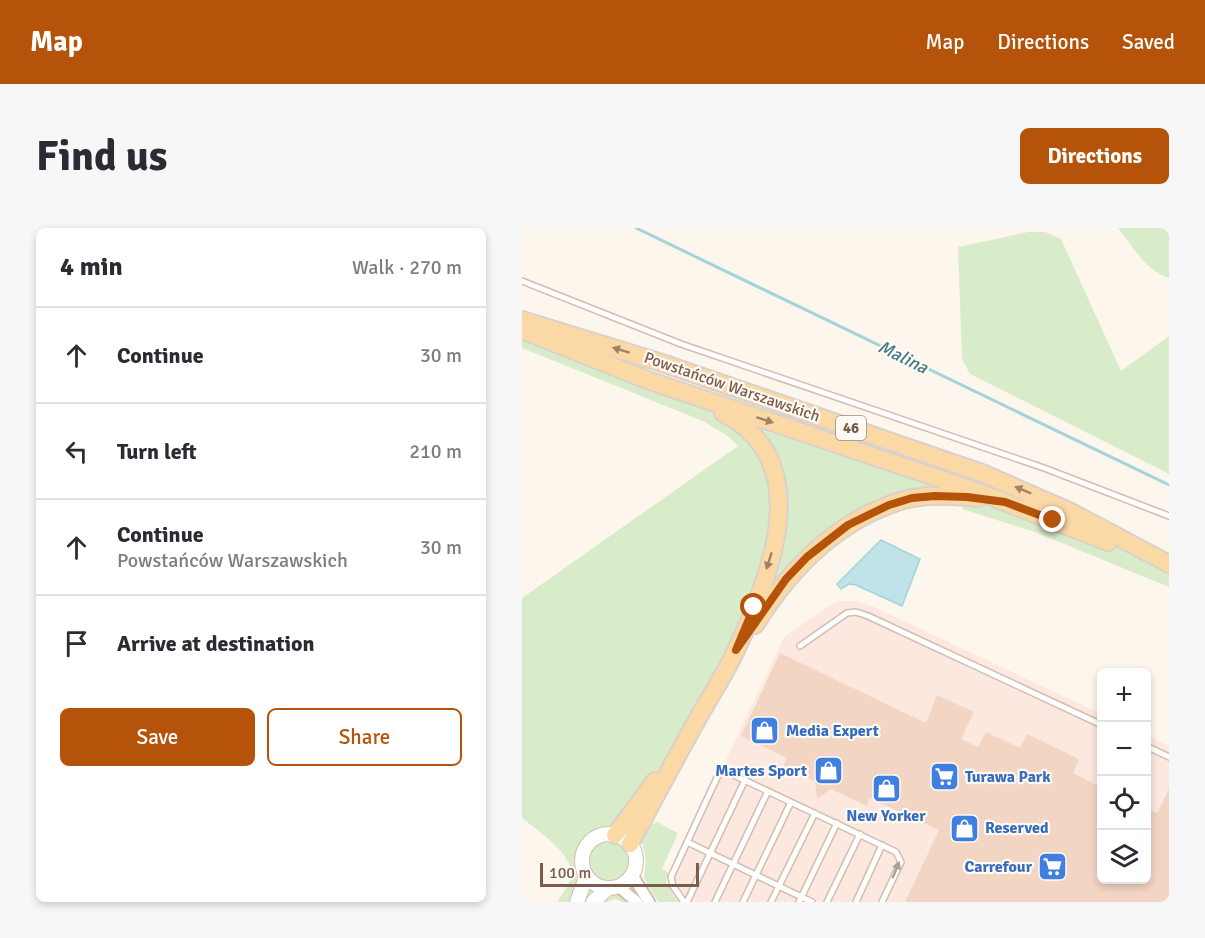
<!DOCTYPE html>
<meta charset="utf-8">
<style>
body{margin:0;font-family:Signika,sans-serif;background:#f7f7f7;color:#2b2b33}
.controls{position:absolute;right:18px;bottom:18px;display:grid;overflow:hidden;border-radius:9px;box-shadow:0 3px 9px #0003}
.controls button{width:54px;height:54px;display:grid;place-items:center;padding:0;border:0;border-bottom:2px solid #e1e1e2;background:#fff;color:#2b2b33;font:30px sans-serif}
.scale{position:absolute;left:18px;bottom:15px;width:159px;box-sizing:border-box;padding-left:6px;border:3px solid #7a5c4d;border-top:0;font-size:16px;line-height:21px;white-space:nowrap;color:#7a5c4d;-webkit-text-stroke:4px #fffaf3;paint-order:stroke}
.stop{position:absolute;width:18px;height:18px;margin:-14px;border:4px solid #b45309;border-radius:50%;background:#fff}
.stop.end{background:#b45309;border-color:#fff;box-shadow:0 2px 6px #0008}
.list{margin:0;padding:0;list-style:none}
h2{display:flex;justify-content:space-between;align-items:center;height:78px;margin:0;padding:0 24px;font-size:26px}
h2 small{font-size:20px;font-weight:400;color:#7c7c81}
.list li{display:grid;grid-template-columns:39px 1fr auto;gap:18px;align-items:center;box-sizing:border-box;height:96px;padding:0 24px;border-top:2px solid #e1e1e2}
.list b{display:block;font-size:22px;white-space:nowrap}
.list p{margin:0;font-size:20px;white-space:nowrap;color:#7c7c81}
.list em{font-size:20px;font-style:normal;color:#7c7c81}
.actions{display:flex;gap:12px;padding:18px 24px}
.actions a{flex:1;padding:14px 0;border:2px solid #b45309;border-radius:9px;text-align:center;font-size:21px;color:#b45309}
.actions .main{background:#b45309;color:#fff}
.icon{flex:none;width:33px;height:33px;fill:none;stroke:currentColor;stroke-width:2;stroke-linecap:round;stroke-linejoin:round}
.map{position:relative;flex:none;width:647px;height:674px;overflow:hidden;border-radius:9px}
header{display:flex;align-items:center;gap:36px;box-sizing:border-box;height:84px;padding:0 30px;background:#b45309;color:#fff}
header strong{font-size:28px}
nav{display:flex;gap:33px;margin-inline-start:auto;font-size:21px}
.intro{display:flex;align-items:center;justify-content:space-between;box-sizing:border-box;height:144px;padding:0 36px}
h1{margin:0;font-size:42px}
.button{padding:15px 27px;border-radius:9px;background:#b45309;color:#fff;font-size:21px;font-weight:700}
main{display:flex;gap:36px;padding:0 36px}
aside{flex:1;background:#fff;border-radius:9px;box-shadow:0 3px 9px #0003}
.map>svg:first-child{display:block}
.commercial{fill:#fde8e0}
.green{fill:#d8ecc9}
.water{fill:#bfe3e8;stroke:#a5d3da;stroke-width:1.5}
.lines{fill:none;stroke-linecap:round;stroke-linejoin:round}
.stream{stroke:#a5d3da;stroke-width:3}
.building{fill:#f3d5c3}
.service-casing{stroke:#d1beb0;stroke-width:8}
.minor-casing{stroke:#d1beb0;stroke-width:14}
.tertiary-casing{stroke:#d1beb0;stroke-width:16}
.primary-casing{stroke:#dad1cd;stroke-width:20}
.service{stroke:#fff;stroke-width:5}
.minor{stroke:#fff;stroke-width:10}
.tertiary{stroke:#fff;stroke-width:14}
.primary{stroke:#fbd9a5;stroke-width:16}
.oneway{fill:#a18267}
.oneway2{fill:#af9d94}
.route{stroke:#b45309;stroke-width:8}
.labels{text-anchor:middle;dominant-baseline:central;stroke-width:4.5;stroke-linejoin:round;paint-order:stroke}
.shield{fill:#fffaf3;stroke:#a28b7f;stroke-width:1.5}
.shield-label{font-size:15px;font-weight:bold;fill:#7a5c4d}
.street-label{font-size:16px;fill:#7a5c4d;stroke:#fffaf3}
.shop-label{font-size:16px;font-weight:bold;fill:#366cbe;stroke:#fffaf3;text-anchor:start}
.water-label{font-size:18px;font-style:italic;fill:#437c86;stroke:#fffaf3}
</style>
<header>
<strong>Map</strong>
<nav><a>Map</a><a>Directions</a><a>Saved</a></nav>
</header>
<div class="intro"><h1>Find us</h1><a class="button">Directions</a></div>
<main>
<aside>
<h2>4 min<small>Walk · 270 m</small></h2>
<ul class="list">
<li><svg class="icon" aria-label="ahead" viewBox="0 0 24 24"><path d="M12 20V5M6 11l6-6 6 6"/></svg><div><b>Continue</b></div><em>30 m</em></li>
<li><svg class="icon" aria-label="left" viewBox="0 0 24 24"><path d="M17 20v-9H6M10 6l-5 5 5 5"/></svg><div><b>Turn left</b></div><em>210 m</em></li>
<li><svg class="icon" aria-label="ahead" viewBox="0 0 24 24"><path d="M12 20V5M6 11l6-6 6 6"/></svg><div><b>Continue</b><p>Powstańców Warszawskich</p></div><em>30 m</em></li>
<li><svg class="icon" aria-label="arrive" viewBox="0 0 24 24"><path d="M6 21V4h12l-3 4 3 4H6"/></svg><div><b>Arrive at destination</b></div></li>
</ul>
<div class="actions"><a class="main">Save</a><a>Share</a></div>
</aside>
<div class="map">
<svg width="647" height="674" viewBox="0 0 647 674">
<rect width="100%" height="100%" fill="#fdf6ec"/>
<path class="commercial" d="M 318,373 L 334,373 L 350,378 L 579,486 L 580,652 L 624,652 L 625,508 L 647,518 L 647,674 L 137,674 L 262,409 L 310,376 Z"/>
<path class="green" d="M 596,0 L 647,0 L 647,50 C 624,43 610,18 596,0 Z
M 506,4 L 523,4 L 539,11 L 599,143 L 647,108 L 647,246 L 448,146 L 440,131 L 436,19 Z
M 0,102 L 578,310 L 647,340 L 647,359 L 513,304 L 440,281 L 445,270 L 354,282 L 253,366 L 108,616 C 118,633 113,648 97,659 L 115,674 L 101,674 L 93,671 L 85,674 L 35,674 C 39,667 47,658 49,649 C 53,627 16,603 0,590 L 0,370 L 216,218 L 207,209 L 181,193 L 0,120 Z
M 135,594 L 156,605 L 140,641 L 146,644 L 144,655 L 156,674 L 136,674 L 122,650 L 124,632 L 120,614 L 123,600 Z"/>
<path class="water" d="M 359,312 L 398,331 L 380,378 L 334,357 L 327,356 L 319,361 L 315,356 Z"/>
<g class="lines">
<path class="stream" d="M 114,0 L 647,257"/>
</g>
<path class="building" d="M 258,425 L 404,495 L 415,467 L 452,484 L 439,511 L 456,519 L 464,504 L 498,520 L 505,506 L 557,531 L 551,545 L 579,559 L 579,651 L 624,651 L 624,580 L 635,585 L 647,561 L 647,674 L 383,674 L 417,602 L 348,570 L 345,578 L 309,561 L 295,571 L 293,553 L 261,538 L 265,530 L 219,508 Z"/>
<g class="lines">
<defs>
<path id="service" d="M 0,53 L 159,116 L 522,240 L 647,288
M 278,418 L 325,385 L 334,384 L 346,388 L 580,497
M 624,518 L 647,529
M 165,614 L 290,674
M 162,674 L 151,658 L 149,649 L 199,541 L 374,624 L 379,634 L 360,674
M 165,674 L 223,552
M 193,674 L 246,563
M 221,674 L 269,574
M 249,674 L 293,585
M 277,674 L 315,595
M 305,674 L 338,606
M 334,674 L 360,617"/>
<path id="minor" d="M 110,647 L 127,674
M 97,659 L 115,674"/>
<path id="tertiary" d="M60 633a27 27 0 1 1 54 0a27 27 0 1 1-54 0Z
M 55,674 L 64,649
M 71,674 L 85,661"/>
<path id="primary" d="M 0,92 L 137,134 L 460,245 L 549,284 L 647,336
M 0,102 L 128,153 L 454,263 L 586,314
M 233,397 C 262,350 298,310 348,285 C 362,279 376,272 391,270 C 413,266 435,268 456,270
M 93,607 L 133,553
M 108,616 C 130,575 152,533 175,492 C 188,468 204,445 215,420 C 249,348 295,232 201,185"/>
</defs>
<use href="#service" class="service-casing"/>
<use href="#minor" class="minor-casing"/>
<use href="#tertiary" class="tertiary-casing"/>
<use href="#primary" class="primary-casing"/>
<use href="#service" class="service"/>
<use href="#minor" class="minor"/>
<use href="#tertiary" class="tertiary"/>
<use href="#primary" class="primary"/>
</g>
<defs><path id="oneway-solid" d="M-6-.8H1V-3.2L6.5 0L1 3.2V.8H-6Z" transform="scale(1.5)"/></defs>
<g class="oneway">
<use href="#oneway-solid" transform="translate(99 122) rotate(-163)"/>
<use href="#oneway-solid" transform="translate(243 192) rotate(18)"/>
<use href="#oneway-solid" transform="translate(501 262) rotate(-157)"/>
<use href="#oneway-solid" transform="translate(247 333) rotate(107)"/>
</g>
<use class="oneway2" href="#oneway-solid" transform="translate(374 642) rotate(-67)"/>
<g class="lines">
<path class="route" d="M 232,379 L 214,422 L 264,351 L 285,329 L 326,297 L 367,277 L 390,270 L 413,268 L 445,269 L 483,274 L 531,292"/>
</g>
<defs>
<symbol id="shop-square" viewBox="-11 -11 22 22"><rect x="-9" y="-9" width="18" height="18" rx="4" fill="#3f7fe0" stroke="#fffaf3"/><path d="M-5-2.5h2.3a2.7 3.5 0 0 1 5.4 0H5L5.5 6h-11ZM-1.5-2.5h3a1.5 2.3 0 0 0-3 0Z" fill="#fff"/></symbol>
<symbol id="supermarket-square" viewBox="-11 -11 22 22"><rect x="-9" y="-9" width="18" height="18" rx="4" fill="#3f7fe0" stroke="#fffaf3"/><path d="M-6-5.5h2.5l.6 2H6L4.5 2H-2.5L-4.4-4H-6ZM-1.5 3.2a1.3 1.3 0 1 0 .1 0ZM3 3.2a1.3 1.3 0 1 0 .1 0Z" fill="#fff"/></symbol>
</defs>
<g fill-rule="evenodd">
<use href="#shop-square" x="226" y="486" width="33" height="33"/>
<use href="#shop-square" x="290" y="526" width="33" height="33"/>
<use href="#supermarket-square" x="406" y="532" width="33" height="33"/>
<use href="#shop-square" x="348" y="544" width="33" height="33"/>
<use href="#shop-square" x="426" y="584" width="33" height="33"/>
<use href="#supermarket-square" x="514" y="622" width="33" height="33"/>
</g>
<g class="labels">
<rect class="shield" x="314" y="188" width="30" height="24" rx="4.5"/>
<g class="shield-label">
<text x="329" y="200">46</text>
</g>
<g class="street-label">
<text transform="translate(210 159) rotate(19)">Powstańców Warszawskich</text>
</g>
<g class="shop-label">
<text x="264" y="503">Media Expert</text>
<text x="285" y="543" text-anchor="end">Martes Sport</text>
<text x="443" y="549">Turawa Park</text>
<text x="364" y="588" text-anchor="middle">New Yorker</text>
<text x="463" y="600">Reserved</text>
<text x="510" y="639" text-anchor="end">Carrefour</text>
</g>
<g class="water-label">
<text transform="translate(381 129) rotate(26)">Malina</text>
</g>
</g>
</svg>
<div class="controls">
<button>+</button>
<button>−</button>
<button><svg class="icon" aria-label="locate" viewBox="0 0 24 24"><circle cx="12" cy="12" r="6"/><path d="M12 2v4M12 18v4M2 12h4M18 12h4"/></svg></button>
<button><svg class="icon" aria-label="layers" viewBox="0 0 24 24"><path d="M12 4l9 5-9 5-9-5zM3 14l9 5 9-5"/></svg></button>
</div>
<div class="scale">100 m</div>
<div class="stop" style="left:232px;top:379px"></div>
<div class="stop end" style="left:531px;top:292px"></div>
</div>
</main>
